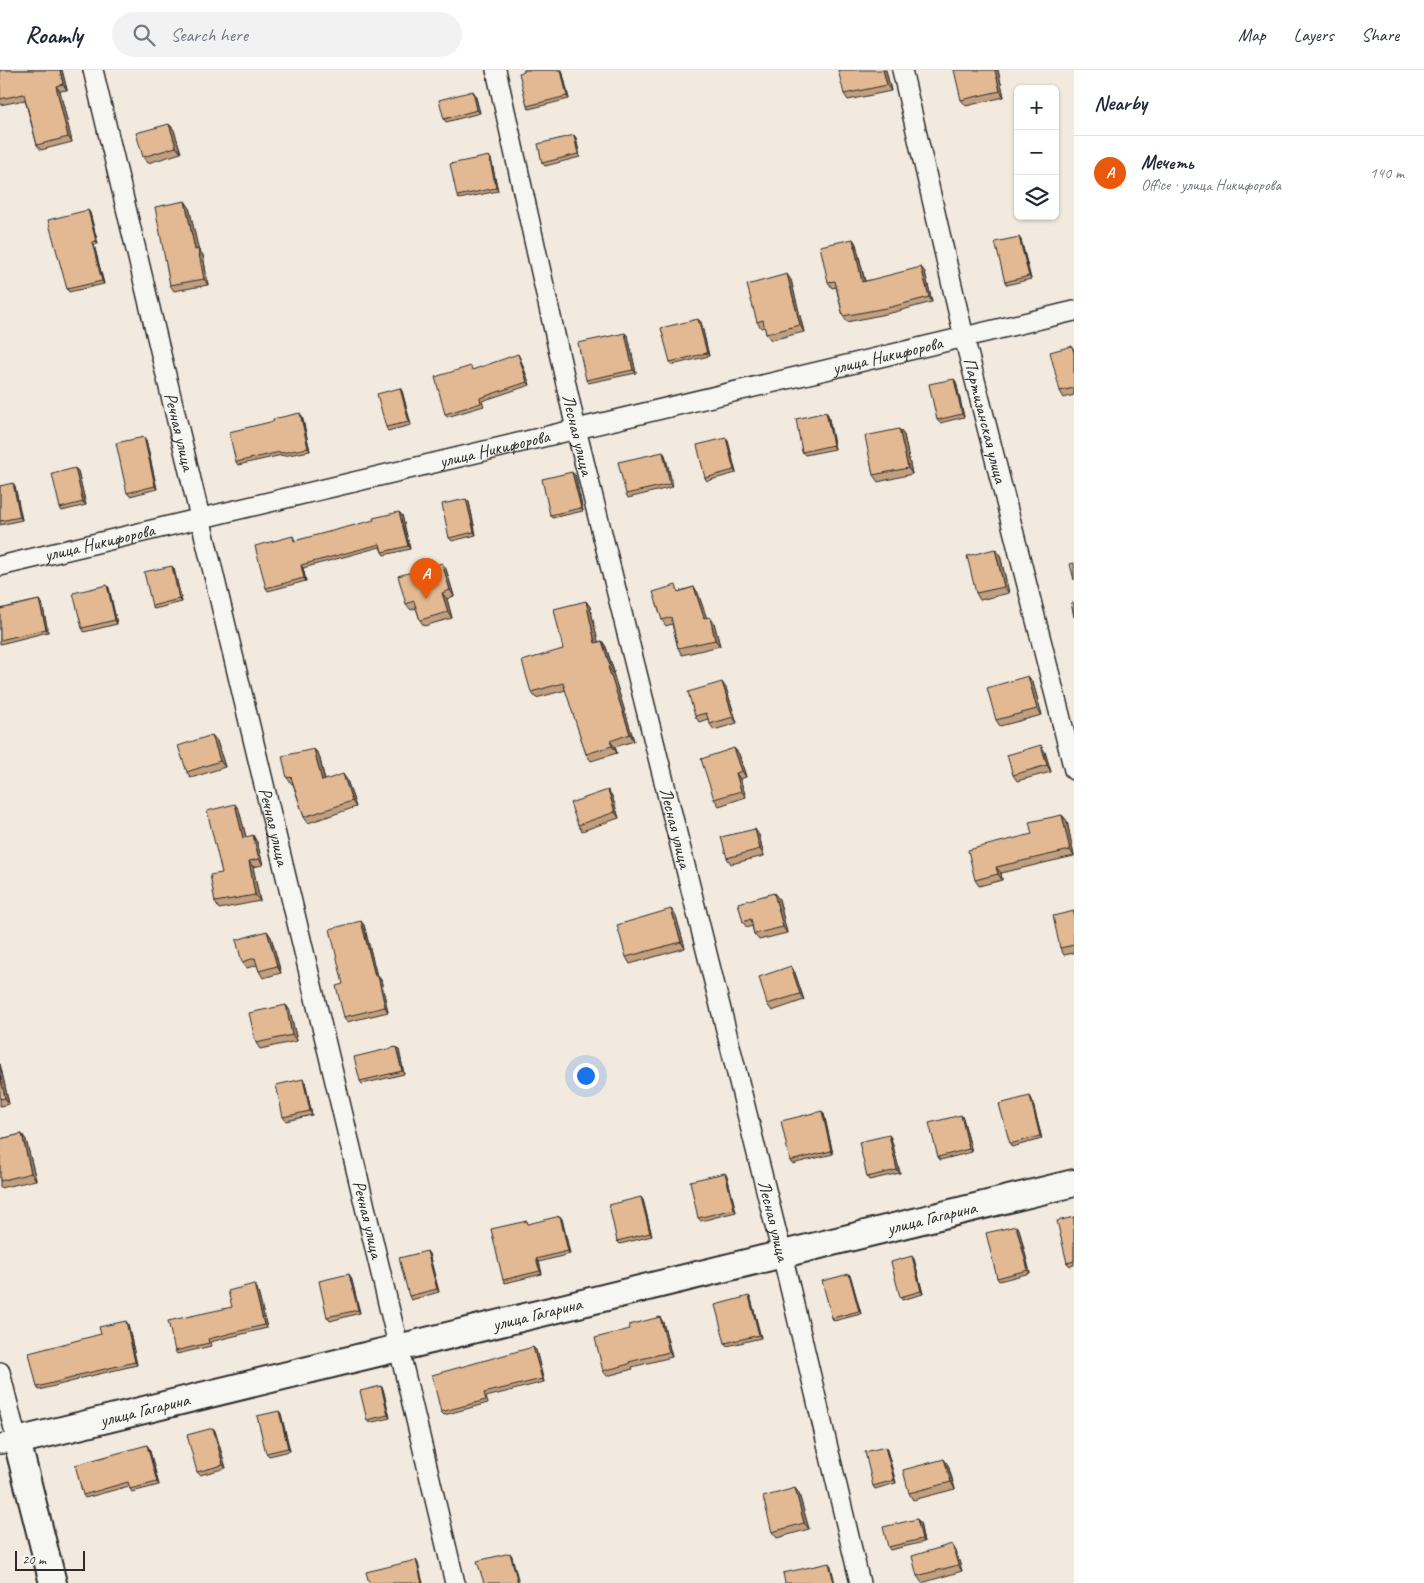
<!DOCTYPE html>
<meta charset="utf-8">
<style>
body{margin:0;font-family:Caveat,sans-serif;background:#f2f2f3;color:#1f2937}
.controls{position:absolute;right:15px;top:15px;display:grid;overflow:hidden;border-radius:8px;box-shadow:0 1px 4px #0004}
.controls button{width:45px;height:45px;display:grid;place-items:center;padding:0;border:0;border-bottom:1px solid #e0e1e3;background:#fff;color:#1f2937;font:25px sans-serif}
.scale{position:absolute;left:15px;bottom:12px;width:70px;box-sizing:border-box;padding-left:5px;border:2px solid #2b2b2b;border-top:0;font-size:14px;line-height:18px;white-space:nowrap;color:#2b2b2b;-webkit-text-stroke:4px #f6f6f2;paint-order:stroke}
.you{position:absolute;left:585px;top:1005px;width:18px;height:18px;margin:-12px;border:4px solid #fff;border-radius:50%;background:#1a73e8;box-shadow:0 0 0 8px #1a73e833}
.badge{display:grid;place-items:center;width:32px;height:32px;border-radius:50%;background:#ea580c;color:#fff;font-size:16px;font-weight:700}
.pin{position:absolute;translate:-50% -41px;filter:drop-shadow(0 1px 2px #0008)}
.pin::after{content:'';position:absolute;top:26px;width:18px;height:15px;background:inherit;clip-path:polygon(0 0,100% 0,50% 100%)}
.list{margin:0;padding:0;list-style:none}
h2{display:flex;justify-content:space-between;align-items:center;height:65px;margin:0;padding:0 20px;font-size:21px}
h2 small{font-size:16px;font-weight:400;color:#747a83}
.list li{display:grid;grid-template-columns:32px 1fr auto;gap:15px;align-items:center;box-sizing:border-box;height:75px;padding:0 20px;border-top:1px solid #e0e1e3}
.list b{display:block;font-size:19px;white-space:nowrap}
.list p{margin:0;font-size:16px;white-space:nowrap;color:#747a83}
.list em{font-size:16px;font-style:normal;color:#747a83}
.icon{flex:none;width:28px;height:28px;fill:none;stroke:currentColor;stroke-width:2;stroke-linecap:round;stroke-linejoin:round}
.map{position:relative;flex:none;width:1074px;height:1513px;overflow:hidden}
header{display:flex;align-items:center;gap:30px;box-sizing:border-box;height:70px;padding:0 25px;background:#fff;border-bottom:1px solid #e0e1e3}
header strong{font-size:24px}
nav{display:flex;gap:28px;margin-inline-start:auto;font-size:18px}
.search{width:350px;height:45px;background:#f2f2f3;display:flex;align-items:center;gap:12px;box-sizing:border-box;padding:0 18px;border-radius:28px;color:#747a83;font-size:19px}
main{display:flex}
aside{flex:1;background:#fff}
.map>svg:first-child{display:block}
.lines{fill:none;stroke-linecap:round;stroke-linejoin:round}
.minor-casing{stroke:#2b2b2b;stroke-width:22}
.secondary-casing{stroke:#2b2b2b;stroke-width:30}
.minor{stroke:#f6f6f2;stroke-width:19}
.secondary{stroke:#f6f6f2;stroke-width:26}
.wall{fill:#c29f7e;stroke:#2b2b2b}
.shaded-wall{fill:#9e8267;stroke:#2b2b2b}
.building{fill:#e2b993;stroke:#2b2b2b}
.labels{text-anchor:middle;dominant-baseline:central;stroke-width:5;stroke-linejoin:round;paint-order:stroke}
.street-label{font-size:18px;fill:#2b2b2b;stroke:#f6f6f2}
</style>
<header>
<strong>Roamly</strong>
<div class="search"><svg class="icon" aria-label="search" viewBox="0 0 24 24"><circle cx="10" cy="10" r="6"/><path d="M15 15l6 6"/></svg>Search here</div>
<nav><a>Map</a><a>Layers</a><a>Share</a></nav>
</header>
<main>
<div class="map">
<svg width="1074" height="1513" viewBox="0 0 1074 1513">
<rect width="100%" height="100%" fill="#f2eadf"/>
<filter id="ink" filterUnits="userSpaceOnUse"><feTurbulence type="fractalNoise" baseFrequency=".02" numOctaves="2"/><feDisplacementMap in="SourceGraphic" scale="10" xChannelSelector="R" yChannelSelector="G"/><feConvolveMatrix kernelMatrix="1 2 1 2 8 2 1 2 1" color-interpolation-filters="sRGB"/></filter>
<g filter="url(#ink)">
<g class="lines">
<defs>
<g id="minor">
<path id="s1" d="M 93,0 L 455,1513"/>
<path id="s2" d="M 496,0 L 576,359 L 782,1184 L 860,1513"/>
<path id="s3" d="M 902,0 L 964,267 L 1074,700"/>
<path id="s4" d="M 0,496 L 1074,241"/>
<path d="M 0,1302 L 17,1371 L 0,1374"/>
</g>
<g id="secondary">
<path id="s5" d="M 53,1513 L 17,1371 L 1074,1113"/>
</g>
</defs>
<use href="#minor" class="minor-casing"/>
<use href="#secondary" class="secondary-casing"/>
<use href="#minor" class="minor"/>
<use href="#secondary" class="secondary"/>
</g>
<path class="wall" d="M 0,0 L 62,0 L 67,20 L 60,21 L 72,72 L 41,80 L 37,75 L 25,30 L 0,35 Z
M 524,0 L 562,0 L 569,29 L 529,39 L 527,36 Z
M 886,0 L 891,21 L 848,30 L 844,24 Z
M 998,0 L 1004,27 L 966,36 L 961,30 Z
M 475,24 L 480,43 L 446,52 L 444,49 Z
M 169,54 L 174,60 L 181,83 L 148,93 L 143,87 Z
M 574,65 L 576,68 L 580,87 L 545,96 L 542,93 Z
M 491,89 L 498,121 L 459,129 L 457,126 Z
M 185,131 L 189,137 L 198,179 L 203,185 L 208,215 L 174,221 L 170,215 Z
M 88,140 L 90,143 L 98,174 L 94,175 L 104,214 L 69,222 L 67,219 Z
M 853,169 L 856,174 L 865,211 L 925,202 L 932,232 L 895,242 L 847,252 L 843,246 L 836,217 L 832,218 L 828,212 Z
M 1021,170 L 1031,209 L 1007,215 L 1005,212 Z
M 791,210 L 804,262 L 771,270 L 766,264 L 765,257 L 761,258 L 757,252 Z
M 701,252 L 709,286 L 672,295 L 670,292 Z
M 625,263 L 628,266 L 636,303 L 588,313 L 586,310 Z
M 1074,278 L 1074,325 L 1064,328 L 1060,321 Z
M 520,288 L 530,315 L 482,331 L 484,336 L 447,347 L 445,344 L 473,300 Z
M 954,309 L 956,312 L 964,347 L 940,353 L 937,350 Z
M 402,321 L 411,355 L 388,361 L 386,357 Z
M 826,342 L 828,345 L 835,379 L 805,385 L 802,382 Z
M 302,346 L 310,381 L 283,386 L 282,385 L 238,395 L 236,392 Z
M 899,359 L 904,365 L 912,404 L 878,412 L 873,405 Z
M 146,370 L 157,419 L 130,426 L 127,423 Z
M 728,371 L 736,403 L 707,411 L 705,408 Z
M 663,382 L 665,385 L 673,417 L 628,428 L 626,424 Z
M 75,398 L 78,401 L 86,435 L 62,441 L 60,438 Z
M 575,405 L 583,441 L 552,448 L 550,445 Z
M 0,416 L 15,416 L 22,450 L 0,455 Z
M 469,432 L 476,465 L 452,471 L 449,468 Z
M 402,445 L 410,479 L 384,485 L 382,482 L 380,477 L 303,498 L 306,511 L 268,521 L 266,518 L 293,466 L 295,471 Z
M 995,479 L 1000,485 L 1009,523 L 980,530 L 976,523 Z
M 174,499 L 182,532 L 154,539 L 152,536 Z
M 446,499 L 454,526 L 447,529 L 452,548 L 424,556 L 420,550 L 416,538 L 411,540 L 406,534 Z
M 107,515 L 109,518 L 117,554 L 84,562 L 82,558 Z
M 694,517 L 698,523 L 706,548 L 714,553 L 720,576 L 682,585 L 678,578 L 672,554 L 666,556 L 662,550 L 680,521 Z
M 39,530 L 42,533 L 48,562 L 0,574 L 0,539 Z
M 586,531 L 590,537 L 598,572 L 602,571 L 606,577 L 614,602 L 613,603 L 634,671 L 615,677 L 617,683 L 591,691 L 586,684 L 566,620 L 536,628 L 531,622 L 563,579 Z
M 1028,606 L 1033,613 L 1042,645 L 1000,656 L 996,650 Z
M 726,618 L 737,653 L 714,660 L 710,654 L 708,649 L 699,652 L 695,646 Z
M 217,671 L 225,697 L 191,708 L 187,702 Z
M 734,678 L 739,684 L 746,707 L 740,709 L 746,727 L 719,736 L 714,729 Z
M 314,679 L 319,685 L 325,710 L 347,710 L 356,737 L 308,753 L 304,747 L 293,714 L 292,714 L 287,708 Z
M 1045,682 L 1051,702 L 1017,711 L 1013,705 Z
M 608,720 L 612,726 L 619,748 L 582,761 L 578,755 Z
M 239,740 L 246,767 L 257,772 L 263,795 L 253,797 L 260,831 L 219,839 L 215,832 Z
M 1062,745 L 1067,751 L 1074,786 L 1001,803 L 1002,810 L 979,816 L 975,810 L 1032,764 Z
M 759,765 L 764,786 L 731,794 L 727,788 Z
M 779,829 L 787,863 L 759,870 L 754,864 L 752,856 L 747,858 L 743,852 Z
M 1074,841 L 1074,883 L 1064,885 L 1060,878 Z
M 676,846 L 685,878 L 630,894 L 626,887 Z
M 364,855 L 377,906 L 378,906 L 381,910 L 388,942 L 347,952 L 344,947 Z
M 267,861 L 271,867 L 281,903 L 263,908 L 259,901 L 257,895 L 247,898 L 242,892 Z
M 791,896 L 795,903 L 804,930 L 772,941 L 767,934 Z
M 286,935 L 290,941 L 297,971 L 260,979 L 256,973 Z
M 396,977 L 399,980 L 404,1004 L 362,1014 L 360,1011 Z
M 0,994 L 9,1034 L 0,1036 Z
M 305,1012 L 312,1045 L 286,1051 L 283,1047 Z
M 1030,1026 L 1032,1030 L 1042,1069 L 1012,1077 L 1010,1074 Z
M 822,1041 L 824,1044 L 833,1084 L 792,1094 L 790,1091 Z
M 961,1045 L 963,1048 L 972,1082 L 940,1090 L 938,1087 Z
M 22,1064 L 26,1070 L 36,1110 L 0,1118 L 0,1069 Z
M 889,1065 L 891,1068 L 900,1103 L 869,1110 L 867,1107 Z
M 727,1106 L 736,1142 L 701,1151 L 698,1148 Z
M 643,1130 L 652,1166 L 620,1174 L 617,1171 Z
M 1074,1147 L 1074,1195 L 1070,1196 L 1067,1193 Z
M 562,1149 L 570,1184 L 539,1192 L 542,1204 L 505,1213 L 503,1210 Z
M 1016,1156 L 1019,1159 L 1030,1203 L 999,1211 L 997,1208 Z
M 427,1181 L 429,1184 L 439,1222 L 411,1230 L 409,1226 Z
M 914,1189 L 923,1224 L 902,1230 L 900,1227 Z
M 849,1204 L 851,1208 L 861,1244 L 834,1251 L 832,1248 Z
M 351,1207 L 360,1243 L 330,1251 L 327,1247 Z
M 257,1218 L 267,1258 L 210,1272 L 211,1276 L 177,1284 L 175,1281 Z
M 749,1226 L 751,1229 L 761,1268 L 727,1276 L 725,1273 Z
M 663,1252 L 672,1287 L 632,1297 L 633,1299 L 607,1306 L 603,1301 Z
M 128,1254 L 137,1295 L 78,1309 L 78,1310 L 39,1320 L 37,1317 L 101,1264 Z
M 536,1280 L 544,1312 L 486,1327 L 488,1333 L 444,1345 L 441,1342 Z
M 381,1316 L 383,1319 L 390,1348 L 369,1353 L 367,1350 Z
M 279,1341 L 281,1344 L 290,1381 L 269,1386 L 266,1383 Z
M 213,1358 L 215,1361 L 226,1398 L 200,1405 L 197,1402 Z
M 885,1377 L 887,1380 L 896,1413 L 875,1419 L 873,1416 Z
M 149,1378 L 159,1415 L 132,1422 L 130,1419 L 129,1416 L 85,1428 L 83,1425 Z
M 948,1395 L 955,1419 L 913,1430 L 909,1423 Z
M 795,1418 L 799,1424 L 809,1459 L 777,1468 L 772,1462 Z
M 917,1449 L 920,1453 L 924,1472 L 890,1480 L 888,1477 Z
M 956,1481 L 962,1501 L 922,1513 L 917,1506 Z"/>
<path class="shaded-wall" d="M 60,0 L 62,0 L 67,20 L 63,14 Z
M 561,0 L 562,0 L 569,29 L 567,26 Z
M 883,0 L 886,0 L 891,21 L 887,15 Z
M 995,0 L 998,0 L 1004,27 L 1000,21 Z
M 56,16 L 60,21 L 72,72 L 68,67 Z
M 473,21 L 475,24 L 480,43 L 477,40 Z
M 169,54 L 174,60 L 181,83 L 176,77 Z
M 574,65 L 576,68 L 580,87 L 578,84 Z
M 489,86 L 491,89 L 498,121 L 496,118 Z
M 185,131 L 189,137 L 200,186 L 198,179 L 203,185 L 208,215 L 204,209 L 195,180 Z
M 88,140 L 90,143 L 98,174 L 96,171 Z
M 1019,167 L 1021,170 L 1031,209 L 1029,206 Z
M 853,169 L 856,174 L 866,217 L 862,212 Z
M 92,172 L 94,175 L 104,214 L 102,211 Z
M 921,197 L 925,202 L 932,232 L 929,227 Z
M 787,204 L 791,210 L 804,262 L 800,255 Z
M 698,249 L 701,252 L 709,286 L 707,283 Z
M 625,263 L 628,266 L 636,303 L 633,300 Z
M 518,284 L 520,288 L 530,315 L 527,312 Z
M 954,309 L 956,312 L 964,347 L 962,344 Z
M 400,318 L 402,321 L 411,355 L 409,352 Z
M 826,342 L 828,345 L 835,379 L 833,375 Z
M 300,343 L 302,346 L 310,381 L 308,378 Z
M 899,359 L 904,365 L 912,404 L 908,398 Z
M 144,367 L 146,370 L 157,419 L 155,416 Z
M 726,368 L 728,371 L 736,403 L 734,400 Z
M 663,382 L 665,385 L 673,417 L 670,414 Z
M 75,398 L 78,401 L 86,435 L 83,432 Z
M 572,402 L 575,405 L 583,441 L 581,438 Z
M 13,413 L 15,416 L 22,450 L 20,447 Z
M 466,429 L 469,432 L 476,465 L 474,462 Z
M 399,442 L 402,445 L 410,479 L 408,476 Z
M 995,479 L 1000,485 L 1009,523 L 1004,517 Z
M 442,493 L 446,499 L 454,526 L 450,520 Z
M 301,495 L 303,498 L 306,511 L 304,508 Z
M 172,496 L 174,499 L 182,532 L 179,529 Z
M 107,515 L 109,518 L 117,554 L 115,550 Z
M 694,517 L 698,523 L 709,554 L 704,548 Z
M 442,523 L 447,529 L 452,548 L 448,542 Z
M 39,530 L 42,533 L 48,562 L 46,559 Z
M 586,531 L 590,537 L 600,579 L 595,573 Z
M 710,547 L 714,553 L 720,576 L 715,570 Z
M 602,571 L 606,577 L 614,602 L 610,596 Z
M 608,597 L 613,603 L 634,671 L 630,664 Z
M 1028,606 L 1033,613 L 1042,645 L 1037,639 Z
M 722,612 L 726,618 L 737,653 L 733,647 Z
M 212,665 L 217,671 L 225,697 L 220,691 Z
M 610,671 L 615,677 L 617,683 L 612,676 Z
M 1041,675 L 1045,682 L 1051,702 L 1047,695 Z
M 734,678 L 739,684 L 746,707 L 742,701 Z
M 314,679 L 319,685 L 326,717 L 322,711 Z
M 736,703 L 740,709 L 746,727 L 741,721 Z
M 343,704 L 347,710 L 356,737 L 352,731 Z
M 608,720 L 612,726 L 619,748 L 615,742 Z
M 235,734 L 239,740 L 248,774 L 243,768 Z
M 1062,745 L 1067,751 L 1074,786 L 1070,780 Z
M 755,759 L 759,765 L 764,786 L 760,779 Z
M 253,765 L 257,772 L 263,795 L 259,789 Z
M 249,791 L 253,797 L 260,831 L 255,825 Z
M 996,797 L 1001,803 L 1002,810 L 998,804 Z
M 774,823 L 779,829 L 787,863 L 783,857 Z
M 671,839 L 676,846 L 685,878 L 681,872 Z
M 361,851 L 364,855 L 378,911 L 375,906 Z
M 267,861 L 271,867 L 281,903 L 277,896 Z
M 791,896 L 795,903 L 804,930 L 800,924 Z
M 378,906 L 381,910 L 388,942 L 385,937 Z
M 286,935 L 290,941 L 297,971 L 292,965 Z
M 396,977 L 399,980 L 404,1004 L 402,1001 Z
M 0,994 L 9,1034 L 5,1028 L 0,1005 Z
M 303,1009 L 305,1012 L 312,1045 L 310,1041 Z
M 1030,1026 L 1032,1030 L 1042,1069 L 1040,1066 Z
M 822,1041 L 824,1044 L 833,1084 L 831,1081 Z
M 961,1045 L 963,1048 L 972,1082 L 969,1079 Z
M 22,1064 L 26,1070 L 36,1110 L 31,1103 Z
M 889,1065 L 891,1068 L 900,1103 L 897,1100 Z
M 725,1103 L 727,1106 L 736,1142 L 734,1139 Z
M 641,1127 L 643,1130 L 652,1166 L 650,1163 Z
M 560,1146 L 562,1149 L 570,1184 L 568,1181 Z
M 1016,1156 L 1019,1159 L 1030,1203 L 1028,1200 Z
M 427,1181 L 429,1184 L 439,1222 L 437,1219 Z
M 912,1186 L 914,1189 L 923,1224 L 921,1221 Z
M 536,1189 L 539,1192 L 542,1204 L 540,1201 Z
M 349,1204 L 351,1207 L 360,1243 L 358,1240 Z
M 849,1204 L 851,1208 L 861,1244 L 859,1241 Z
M 254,1214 L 257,1218 L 267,1258 L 264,1255 Z
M 749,1226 L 751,1229 L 761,1268 L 759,1265 Z
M 660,1247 L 663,1252 L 672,1287 L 669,1282 Z
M 126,1251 L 128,1254 L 137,1295 L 135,1292 Z
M 533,1277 L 536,1280 L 544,1312 L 542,1309 Z
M 381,1316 L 383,1319 L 390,1348 L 388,1345 Z
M 279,1341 L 281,1344 L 290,1381 L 288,1378 Z
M 213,1358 L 215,1361 L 226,1398 L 223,1395 Z
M 147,1375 L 149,1378 L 159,1415 L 157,1412 Z
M 885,1377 L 887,1380 L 896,1413 L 894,1410 Z
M 944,1389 L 948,1395 L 955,1419 L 951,1412 Z
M 795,1418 L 799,1424 L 809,1459 L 804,1453 Z
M 917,1449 L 920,1453 L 924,1472 L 922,1469 Z
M 952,1474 L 956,1481 L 962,1501 L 958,1495 Z
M 510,1483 L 512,1486 L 519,1513 L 518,1513 Z
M 416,1490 L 418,1493 L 423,1513 L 422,1513 Z
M 829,1493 L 831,1496 L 835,1513 L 834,1513 Z"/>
<path class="building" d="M 0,0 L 60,0 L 63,14 L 56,16 L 68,67 L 37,75 L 24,24 L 0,29 Z
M 524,0 L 561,0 L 567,26 L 527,36 L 519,3 L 524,2 Z
M 838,0 L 883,0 L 887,15 L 844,24 Z
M 954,0 L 995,0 L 1000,21 L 961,30 Z
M 473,21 L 477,40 L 444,49 L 439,30 Z
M 169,54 L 176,77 L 143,87 L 136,63 Z
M 574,65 L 578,84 L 542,93 L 538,74 Z
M 489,86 L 496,118 L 457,126 L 450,94 Z
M 185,131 L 195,180 L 198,179 L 204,209 L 170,215 L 155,137 Z
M 88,140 L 96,171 L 92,172 L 102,211 L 67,219 L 48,150 Z
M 1019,167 L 1029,206 L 1005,212 L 995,172 Z
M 853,169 L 862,212 L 921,197 L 929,227 L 891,237 L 843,246 L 835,211 L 828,212 L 820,176 Z
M 787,204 L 800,255 L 766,264 L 763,250 L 757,252 L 747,215 Z
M 698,249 L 707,283 L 670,292 L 661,258 Z
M 625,263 L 633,300 L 586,310 L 578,273 Z
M 1072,276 L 1074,283 L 1074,318 L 1060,321 L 1050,282 Z
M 518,284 L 527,312 L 480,328 L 481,333 L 445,344 L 435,307 L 471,296 L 472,300 Z
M 954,309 L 962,344 L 937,350 L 929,314 Z
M 400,318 L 409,352 L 386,357 L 377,324 Z
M 826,342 L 833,375 L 802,382 L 796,349 Z
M 300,343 L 308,378 L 281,383 L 280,382 L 236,392 L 229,362 L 274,351 L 273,349 Z
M 899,359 L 908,398 L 873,405 L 865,366 Z
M 144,367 L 155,416 L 127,423 L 116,373 Z
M 726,368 L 734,400 L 705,408 L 697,375 Z
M 663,382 L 670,414 L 626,424 L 618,392 Z
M 75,398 L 83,432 L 60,438 L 52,404 Z
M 572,402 L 581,438 L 550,445 L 542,409 Z
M 13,413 L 20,447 L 0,451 L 0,416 Z
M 466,429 L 474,462 L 449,468 L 442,434 Z
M 399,442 L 408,476 L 382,482 L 380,474 L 301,495 L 304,508 L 266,518 L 255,476 L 293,466 L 294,471 L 374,450 L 373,448 Z
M 995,479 L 1004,517 L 976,523 L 967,486 Z
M 442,493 L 450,520 L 442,523 L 448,542 L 420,550 L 414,531 L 406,534 L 398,506 Z
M 1074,493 L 1074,510 L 1070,494 Z
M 172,496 L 179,529 L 152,536 L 144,502 Z
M 107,515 L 115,550 L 82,558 L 73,523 Z
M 676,515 L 678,522 L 694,517 L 704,548 L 710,547 L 715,570 L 678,578 L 671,547 L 662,550 L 653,522 Z
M 39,530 L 46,559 L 0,570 L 0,539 Z
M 586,531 L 595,573 L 602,571 L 610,596 L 608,597 L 630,664 L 610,671 L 612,676 L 586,684 L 563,613 L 531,622 L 522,591 L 563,579 L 554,539 Z
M 1071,533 L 1074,533 L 1074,547 Z
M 1028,606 L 1037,639 L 996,650 L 987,618 Z
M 722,612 L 733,647 L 710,654 L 706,643 L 695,646 L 688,622 Z
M 212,665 L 220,691 L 187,702 L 178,676 Z
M 1041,675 L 1047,695 L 1013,705 L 1007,685 Z
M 734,678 L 742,701 L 736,703 L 741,721 L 714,729 L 701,689 Z
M 314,679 L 322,711 L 343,704 L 352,731 L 304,747 L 291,707 L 287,708 L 282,686 Z
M 608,720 L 615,742 L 578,755 L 570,733 Z
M 235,734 L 243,768 L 253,765 L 259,789 L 249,791 L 255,825 L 215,832 L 210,805 L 222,803 L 207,741 Z
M 1062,745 L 1070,780 L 996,797 L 998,804 L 975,810 L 968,780 L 1032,764 L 1029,752 Z
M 755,759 L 760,779 L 727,788 L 721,767 Z
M 774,823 L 783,857 L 754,864 L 751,849 L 743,852 L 738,833 Z
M 671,839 L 681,872 L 626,887 L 617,855 Z
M 1074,841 L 1074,875 L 1060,878 L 1053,846 Z
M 361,851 L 375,906 L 378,906 L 385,937 L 344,947 L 336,916 L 343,914 L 330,859 Z
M 267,861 L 277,896 L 259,901 L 255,888 L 242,892 L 236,870 Z
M 791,896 L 800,924 L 767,934 L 759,907 Z
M 286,935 L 292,965 L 256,973 L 249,943 Z
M 396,977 L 402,1001 L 360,1011 L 354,987 Z
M 0,1005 L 5,1028 L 0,1029 Z
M 303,1009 L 310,1041 L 283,1047 L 276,1015 Z
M 1030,1026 L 1040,1066 L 1010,1074 L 999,1034 Z
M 822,1041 L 831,1081 L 790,1091 L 781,1051 Z
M 961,1045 L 969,1079 L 938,1087 L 929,1053 Z
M 22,1064 L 31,1103 L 0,1111 L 0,1069 Z
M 889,1065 L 897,1100 L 867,1107 L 859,1072 Z
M 725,1103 L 734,1139 L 698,1148 L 690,1111 Z
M 641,1127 L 650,1163 L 617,1171 L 609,1135 Z
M 560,1146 L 568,1181 L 536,1189 L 540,1201 L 503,1210 L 491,1159 L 527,1151 L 528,1154 Z
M 1074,1147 L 1074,1191 L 1067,1193 L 1057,1151 Z
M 1016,1156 L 1028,1200 L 997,1208 L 986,1163 Z
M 427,1181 L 437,1219 L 409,1226 L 399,1188 Z
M 912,1186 L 921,1221 L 900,1227 L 891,1192 Z
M 349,1204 L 358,1240 L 327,1247 L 319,1211 Z
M 849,1204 L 859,1241 L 832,1248 L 822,1211 Z
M 254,1214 L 264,1255 L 208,1269 L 209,1273 L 175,1281 L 168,1251 L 232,1237 L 228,1221 Z
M 749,1226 L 759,1265 L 725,1273 L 715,1235 Z
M 660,1247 L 669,1282 L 629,1292 L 629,1294 L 603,1301 L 595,1268 L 630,1259 L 629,1255 Z
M 126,1251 L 135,1292 L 75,1306 L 76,1307 L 37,1317 L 29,1283 L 101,1264 L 99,1257 Z
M 533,1277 L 542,1309 L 484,1323 L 486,1330 L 441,1342 L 432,1305 Z
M 381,1316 L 388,1345 L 367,1350 L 360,1321 Z
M 279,1341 L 288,1378 L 266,1383 L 257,1346 Z
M 213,1358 L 223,1395 L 197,1402 L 187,1365 Z
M 147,1375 L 157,1412 L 130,1419 L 128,1412 L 83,1425 L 75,1395 Z
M 885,1377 L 894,1410 L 873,1416 L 865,1382 Z
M 944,1389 L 951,1412 L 909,1423 L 903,1400 Z
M 795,1418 L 804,1453 L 772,1462 L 763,1427 Z
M 917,1449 L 922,1469 L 888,1477 L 883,1457 Z
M 952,1474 L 958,1495 L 917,1506 L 912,1486 Z
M 510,1483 L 518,1513 L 484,1513 L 477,1491 Z
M 416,1490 L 422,1513 L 369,1513 L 366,1502 Z
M 829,1493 L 834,1513 L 785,1513 L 783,1503 Z"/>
</g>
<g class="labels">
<g class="street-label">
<text stroke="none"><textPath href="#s4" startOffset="912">улица Никифорова</textPath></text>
<text stroke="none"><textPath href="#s3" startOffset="360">Партизанская улица</textPath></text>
<text stroke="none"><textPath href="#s1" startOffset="372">Речная улица</textPath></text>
<text stroke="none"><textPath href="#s2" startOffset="374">Лесная улица</textPath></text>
<text stroke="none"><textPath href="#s4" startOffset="508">улица Никифорова</textPath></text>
<text stroke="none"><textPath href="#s4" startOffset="102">улица Никифорова</textPath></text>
<text stroke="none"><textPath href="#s1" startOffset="778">Речная улица</textPath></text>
<text stroke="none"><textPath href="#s2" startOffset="779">Лесная улица</textPath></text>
<text stroke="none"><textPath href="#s5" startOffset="1088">улица Гагарина</textPath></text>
<text stroke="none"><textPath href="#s2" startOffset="1184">Лесная улица</textPath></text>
<text stroke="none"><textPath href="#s1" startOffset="1182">Речная улица</textPath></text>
<text stroke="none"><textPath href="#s5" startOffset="682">улица Гагарина</textPath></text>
<text stroke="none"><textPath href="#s5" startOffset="278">улица Гагарина</textPath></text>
</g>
</g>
</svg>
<div class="controls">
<button>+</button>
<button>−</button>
<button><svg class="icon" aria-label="layers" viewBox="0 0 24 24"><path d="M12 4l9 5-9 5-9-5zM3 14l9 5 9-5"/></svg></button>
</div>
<div class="scale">20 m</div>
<div class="you"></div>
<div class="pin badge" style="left:426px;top:529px">A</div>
</div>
<aside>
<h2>Nearby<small></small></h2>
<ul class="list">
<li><span class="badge">A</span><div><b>Мечеть</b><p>Office · улица Никифорова</p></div><em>140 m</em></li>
</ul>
</aside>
</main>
